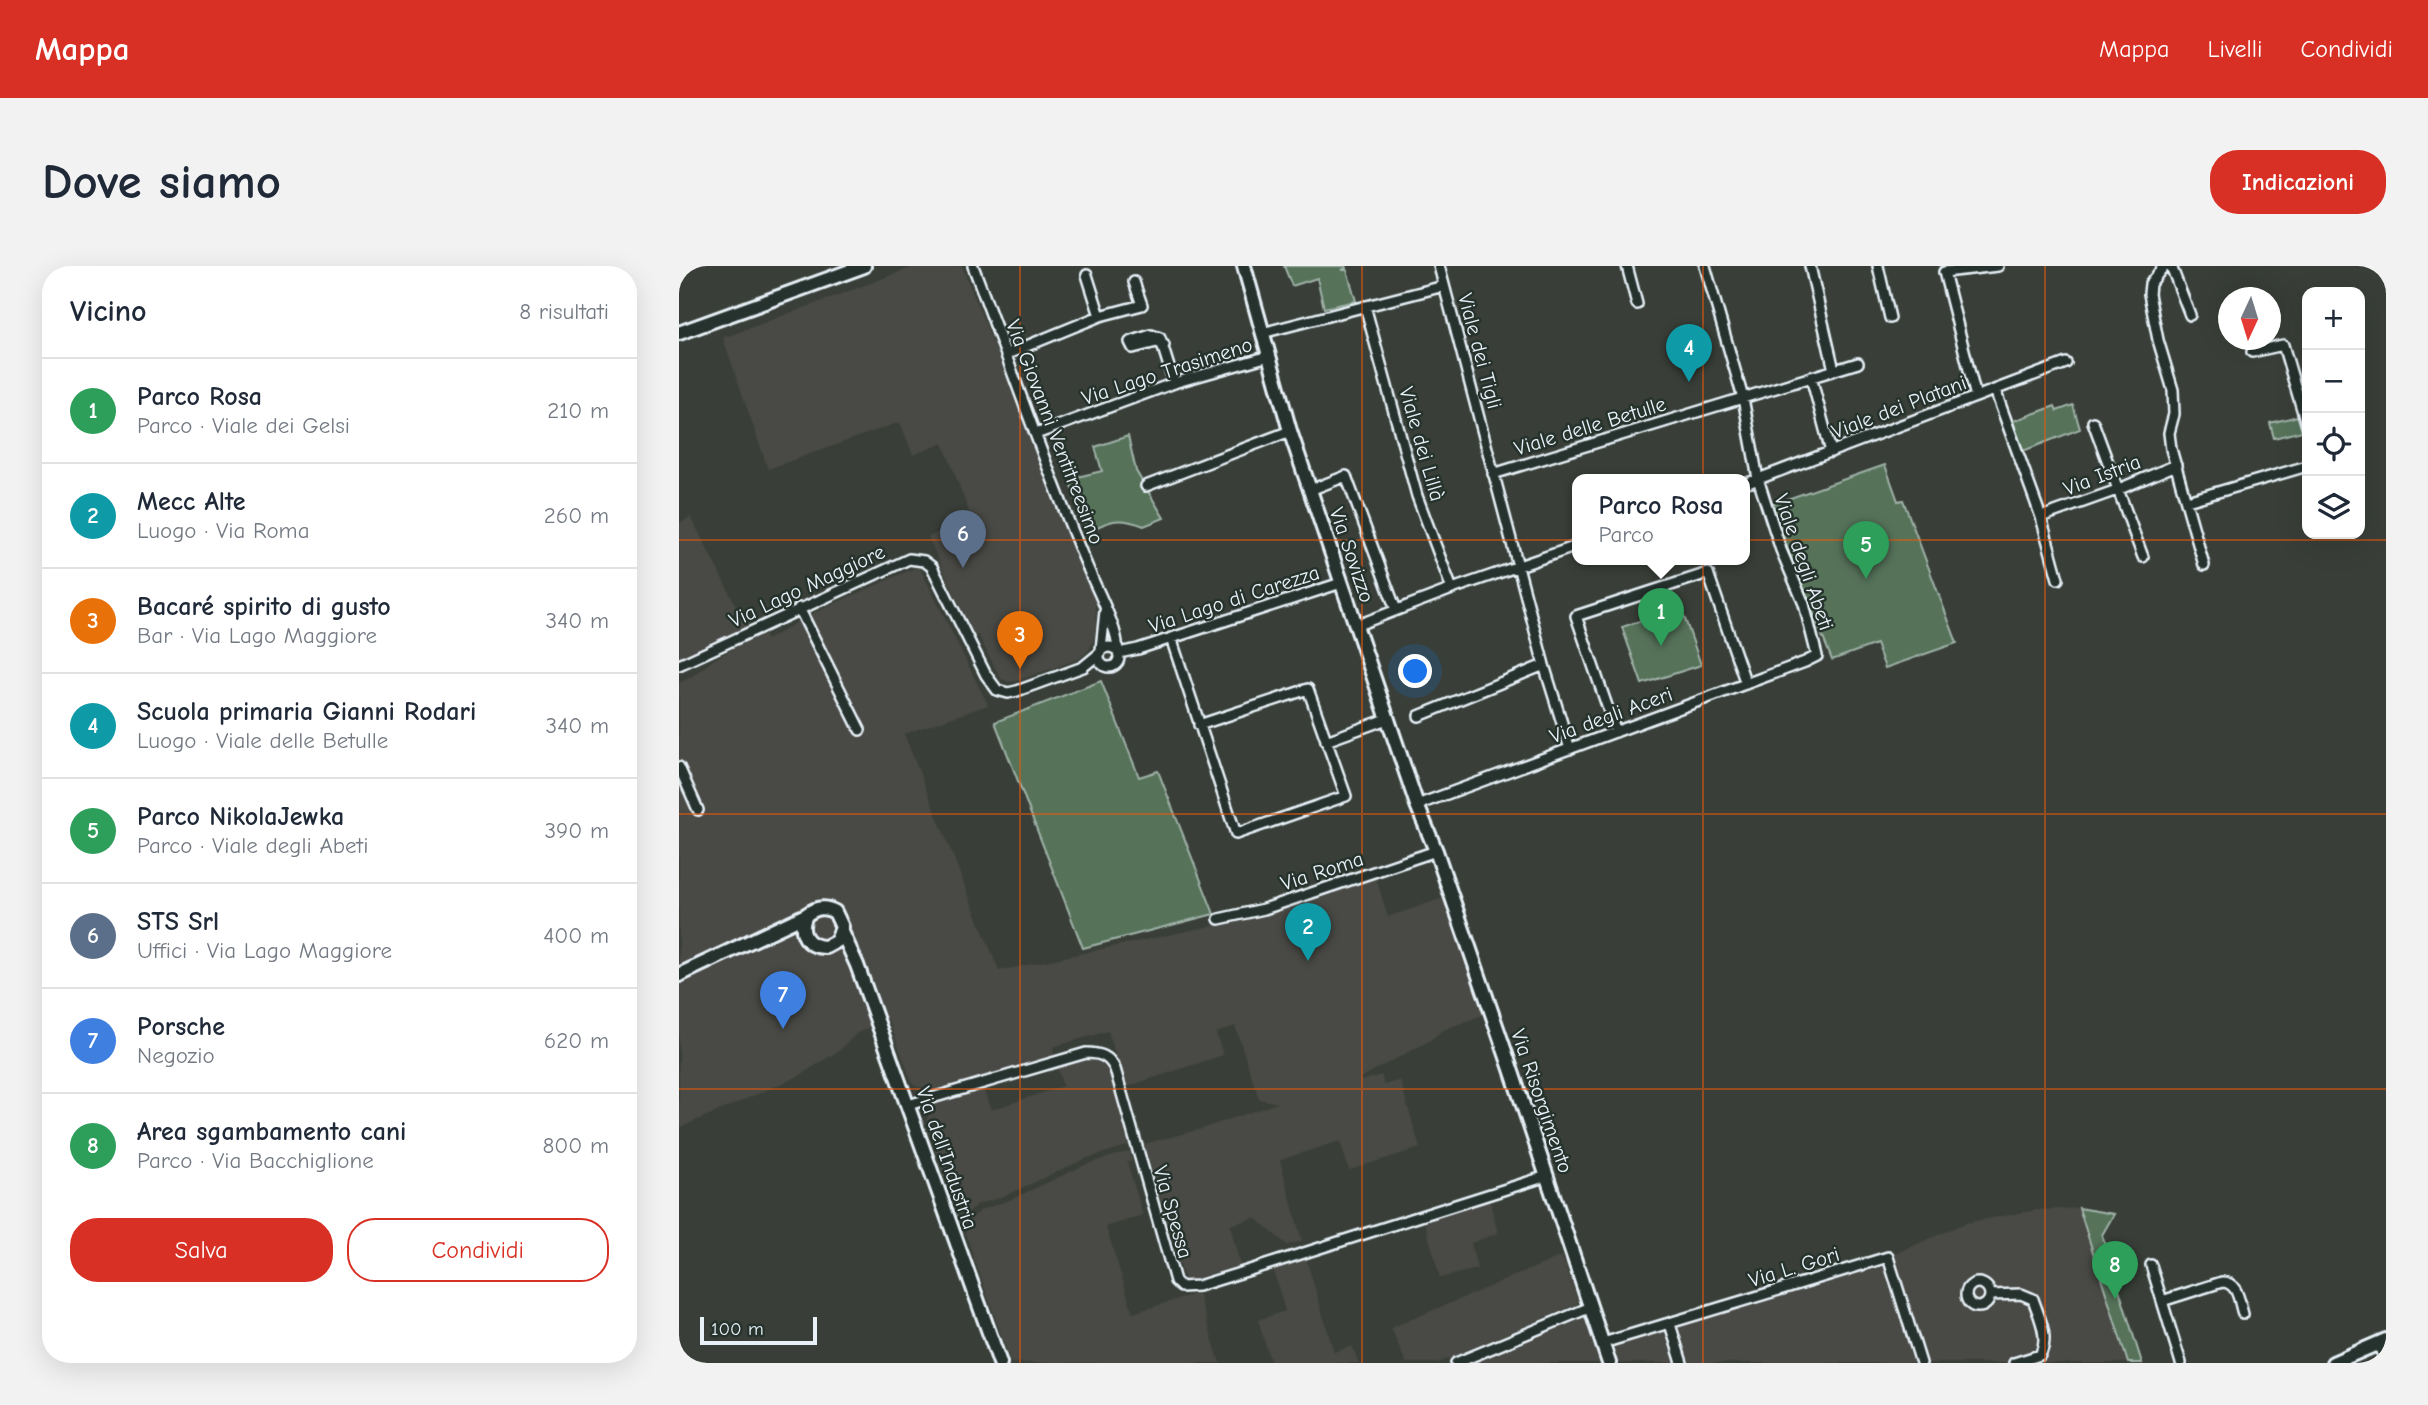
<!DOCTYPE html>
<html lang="it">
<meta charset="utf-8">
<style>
body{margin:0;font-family:"Comic Neue",sans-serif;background:#f2f2f3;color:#1f2937}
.controls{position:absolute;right:21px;top:21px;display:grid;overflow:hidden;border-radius:14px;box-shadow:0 7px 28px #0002}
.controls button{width:63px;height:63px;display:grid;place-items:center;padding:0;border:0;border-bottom:2px solid #e0e1e3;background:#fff;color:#1f2937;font:35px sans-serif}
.compass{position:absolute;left:1539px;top:21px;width:63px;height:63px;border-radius:50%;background:#fff;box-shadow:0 7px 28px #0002;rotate:184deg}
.scale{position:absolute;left:21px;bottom:18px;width:117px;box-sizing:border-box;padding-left:7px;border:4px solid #e8f1f8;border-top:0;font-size:19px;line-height:24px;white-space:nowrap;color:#e8f1f8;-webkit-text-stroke:5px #26332d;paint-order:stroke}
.you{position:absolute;left:737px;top:406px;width:24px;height:24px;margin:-18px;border:5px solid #fff;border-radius:50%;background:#1a73e8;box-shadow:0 0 0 10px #1a73e833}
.badge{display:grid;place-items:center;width:46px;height:46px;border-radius:50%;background:#d93025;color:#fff;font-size:23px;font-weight:700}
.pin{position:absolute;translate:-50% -58px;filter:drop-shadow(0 2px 4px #0008)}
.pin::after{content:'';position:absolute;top:37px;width:24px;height:21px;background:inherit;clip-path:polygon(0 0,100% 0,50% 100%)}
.popup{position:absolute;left:893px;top:208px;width:178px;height:91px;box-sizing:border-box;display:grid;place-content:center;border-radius:14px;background:#fff;filter:drop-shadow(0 2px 5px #0005);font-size:23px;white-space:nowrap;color:#747a83}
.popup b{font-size:26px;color:#1f2937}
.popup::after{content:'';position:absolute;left:50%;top:100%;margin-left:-14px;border:14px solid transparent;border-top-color:#fff}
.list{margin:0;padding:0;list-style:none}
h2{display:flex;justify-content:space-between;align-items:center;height:91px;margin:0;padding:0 28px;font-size:30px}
h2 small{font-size:23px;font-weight:400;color:#747a83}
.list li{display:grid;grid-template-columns:46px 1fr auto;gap:21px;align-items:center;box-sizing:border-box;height:105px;padding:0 28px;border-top:2px solid #e0e1e3}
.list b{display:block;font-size:26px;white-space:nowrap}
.list p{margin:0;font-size:23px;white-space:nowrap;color:#747a83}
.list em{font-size:23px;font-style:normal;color:#747a83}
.actions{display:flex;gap:14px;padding:21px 28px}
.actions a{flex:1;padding:16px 0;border:2px solid #d93025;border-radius:28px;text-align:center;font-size:24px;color:#d93025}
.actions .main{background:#d93025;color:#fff}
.icon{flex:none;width:38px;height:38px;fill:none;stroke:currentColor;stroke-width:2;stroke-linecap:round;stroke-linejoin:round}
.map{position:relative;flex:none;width:1707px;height:1097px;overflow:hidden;border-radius:28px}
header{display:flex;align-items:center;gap:42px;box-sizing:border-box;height:98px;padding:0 35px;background:#d93025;color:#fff}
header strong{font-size:33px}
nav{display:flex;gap:38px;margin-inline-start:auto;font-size:24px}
.intro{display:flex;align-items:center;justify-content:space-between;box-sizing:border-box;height:168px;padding:0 42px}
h1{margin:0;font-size:49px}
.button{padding:18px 32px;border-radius:28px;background:#d93025;color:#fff;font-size:24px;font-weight:700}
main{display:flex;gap:42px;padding:0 42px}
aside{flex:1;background:#fff;border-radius:28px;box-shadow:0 7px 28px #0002}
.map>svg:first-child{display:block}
.built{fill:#494a44}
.green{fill:#57735a;stroke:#a0b2a9;stroke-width:2}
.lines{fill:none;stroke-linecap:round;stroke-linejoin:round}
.street-casing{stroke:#e8f1f8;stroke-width:14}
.secondary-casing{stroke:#e8f1f8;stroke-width:18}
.street{stroke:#26332d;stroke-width:9}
.secondary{stroke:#26332d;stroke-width:12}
.grid{fill:none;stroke:#e8590c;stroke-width:2;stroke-opacity:0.55}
.labels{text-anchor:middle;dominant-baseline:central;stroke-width:5;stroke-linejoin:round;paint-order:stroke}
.street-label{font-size:21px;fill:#e8f1f8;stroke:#26332d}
</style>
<header>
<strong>Mappa</strong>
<nav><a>Mappa</a><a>Livelli</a><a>Condividi</a></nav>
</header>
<div class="intro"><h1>Dove siamo</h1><a class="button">Indicazioni</a></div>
<main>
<aside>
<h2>Vicino<small>8 risultati</small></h2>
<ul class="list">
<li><span class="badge" style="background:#2e9e5b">1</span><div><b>Parco Rosa</b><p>Parco · Viale dei Gelsi</p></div><em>210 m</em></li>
<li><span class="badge" style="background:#0f9aa8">2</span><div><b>Mecc Alte</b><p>Luogo · Via Roma</p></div><em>260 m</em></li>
<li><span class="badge" style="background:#e8710a">3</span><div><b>Bacaré spirito di gusto</b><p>Bar · Via Lago Maggiore</p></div><em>340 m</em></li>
<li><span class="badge" style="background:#0f9aa8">4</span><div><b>Scuola primaria Gianni Rodari</b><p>Luogo · Viale delle Betulle</p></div><em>340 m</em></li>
<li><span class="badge" style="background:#2e9e5b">5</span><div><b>Parco NikolaJewka</b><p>Parco · Viale degli Abeti</p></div><em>390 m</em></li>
<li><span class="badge" style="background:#5c6f8a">6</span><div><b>STS Srl</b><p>Uffici · Via Lago Maggiore</p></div><em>400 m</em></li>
<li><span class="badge" style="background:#3f7fe0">7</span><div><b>Porsche</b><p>Negozio</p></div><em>620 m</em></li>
<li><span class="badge" style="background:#2e9e5b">8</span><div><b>Area sgambamento cani</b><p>Parco · Via Bacchiglione</p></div><em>800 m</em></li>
</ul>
<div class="actions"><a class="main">Salva</a><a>Condividi</a></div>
</aside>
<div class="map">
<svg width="1707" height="1097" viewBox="0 0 1707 1097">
<rect width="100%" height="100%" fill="#393f38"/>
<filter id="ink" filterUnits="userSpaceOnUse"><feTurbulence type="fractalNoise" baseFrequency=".0143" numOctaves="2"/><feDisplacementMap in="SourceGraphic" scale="14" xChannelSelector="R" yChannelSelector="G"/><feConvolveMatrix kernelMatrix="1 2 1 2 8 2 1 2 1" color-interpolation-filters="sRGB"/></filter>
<g filter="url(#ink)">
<path class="built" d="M 237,0 L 283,0 L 414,326 L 417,344 L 416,371 L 410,384 L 400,393 L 337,415 L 330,416 L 322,413 L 299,369 L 295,370 L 249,271 L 292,251 L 264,177 L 234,189 L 221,156 L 89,203 L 44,72 Z
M 12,251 L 69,363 L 0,394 L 0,257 Z
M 240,300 L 309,439 L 225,468 L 320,705 L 583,649 L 697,612 L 709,651 L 767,631 L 809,747 L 764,764 L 750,775 L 681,812 L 683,815 L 702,809 L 705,819 L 721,814 L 741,882 L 670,904 L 661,875 L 601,894 L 623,975 L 608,979 L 576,952 L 551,959 L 561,999 L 506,1016 L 465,878 L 522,863 L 599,837 L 580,833 L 556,760 L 537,767 L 544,789 L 447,821 L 429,765 L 374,781 L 375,791 L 257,825 L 252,822 L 238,821 L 233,817 L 209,753 L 178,767 L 161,784 L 120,810 L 0,862 L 0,417 L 12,411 L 34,394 L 74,371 L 85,369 L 88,374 L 134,347 Z
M 407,791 L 414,791 L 430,802 L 451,879 L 406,893 L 325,930 L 297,939 L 292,945 L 281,949 L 278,947 L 247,857 L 251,844 L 261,834 L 304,822 L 312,844 L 384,820 L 378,800 Z
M 451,885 L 453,894 L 448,896 L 464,949 L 427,961 L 454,1047 L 519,1027 L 541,1097 L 332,1097 L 282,955 L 294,951 L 302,944 L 331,934 L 408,898 Z
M 810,933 L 819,967 L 792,977 L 798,1003 L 761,1012 L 745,953 Z
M 1400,942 L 1449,1097 L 1242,1097 L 1209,991 L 1286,957 L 1357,944 Z
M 883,990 L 899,1035 L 898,1038 L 759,1097 L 727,1097 L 712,1062 Z
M 627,992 L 655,1086 L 673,1080 L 680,1097 L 592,1097 L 579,1054 L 606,1045 L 594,1003 Z
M 1206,997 L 1237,1097 L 938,1097 L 933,1080 Z
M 904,1052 L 911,1059 L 922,1097 L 788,1097 L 895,1053 Z"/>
<path class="green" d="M 605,0 L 666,0 L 667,2 L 663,4 L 668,4 L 677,35 L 645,42 L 638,12 L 613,20 Z
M 1394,139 L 1401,163 L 1344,185 L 1334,155 L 1376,140 L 1378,145 Z
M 1619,150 L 1623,165 L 1595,172 L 1591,157 Z
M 449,170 L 457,205 L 485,252 L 465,260 C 440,250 431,254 408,266 L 390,213 L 423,205 L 416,181 Z
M 1206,199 L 1219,235 L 1224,234 L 1278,377 L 1206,402 L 1197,378 L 1153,394 L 1091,239 Z
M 1005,350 L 1022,399 L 963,418 L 943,361 L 963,354 L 966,361 Z
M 422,415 L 460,511 L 479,505 L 535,648 L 404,682 L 316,456 Z
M 1400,942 L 1435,948 L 1423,969 L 1463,1097 L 1449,1097 Z"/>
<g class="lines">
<defs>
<path id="street" d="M 294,0 C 332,100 366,201 408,300 C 415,318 442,368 438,384
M 760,0 L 865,399 L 891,483
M 948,0 L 958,38
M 1131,0 L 1155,104
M 1199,0 L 1211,52
M 1485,0 L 1471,18 L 1470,28 L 1479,74 L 1494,124 L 1495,148 L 1490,167 L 1492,183 L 1525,299
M 1492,0 L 1511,49
M 408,9 L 421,50
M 686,40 L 738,230 L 773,323
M 583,67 L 765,20
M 485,79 L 478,76 L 454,82 L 451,76 L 472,69 L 481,72 L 495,117
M 1573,86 L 1604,79 L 1628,160
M 328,88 L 421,50 L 463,39 L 455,16
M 1132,111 L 1152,186
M 1316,124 L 1362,251 L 1379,313
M 1297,131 L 1265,6 L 1319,0
M 1414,156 L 1464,291
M 357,168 L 498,116 L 590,90
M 814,208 L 1179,97
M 1066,218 L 1387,97
M 467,220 L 611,165
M 631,224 L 667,210 L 717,344
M 1508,235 L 1628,200
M 1362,251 L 1438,224 L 1497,199
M 120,342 L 181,464
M 676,360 L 773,323 L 898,280
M 492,372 L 557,568 L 667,530 L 629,423 L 520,459
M420 391a10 10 0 1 1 20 0a10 10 0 1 1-20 0Z
M 422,384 L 426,345
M 440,387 L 459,383 L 662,317
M 0,399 L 230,293 L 245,295 L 253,301 L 307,409 L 318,424 L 329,427 L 338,425 L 404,401 L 421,387
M 740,450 L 865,399
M 937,466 L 897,350 L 1029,307 L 1067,418
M 647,475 L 708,453
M 0,501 L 19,544
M 738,539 L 1126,396 L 1138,390 L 1125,338 L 1102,284 L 1079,213 L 1064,132 L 1026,0
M 540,653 L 585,643 L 757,585
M 229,839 L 407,787 C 421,787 430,790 436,803 L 496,1015 L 502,1021 L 519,1020 L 587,999 L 868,910
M 1472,999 L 1502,1097
M1287 1029a12 12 0 1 1 24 0a12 12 0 1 1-24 0Z
M 1311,1029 L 1342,1028 L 1354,1033 C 1360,1051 1371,1071 1361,1089 L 1335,1097
M 1483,1035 L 1543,1016 C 1559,1016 1560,1035 1564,1048
M 991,1058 L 1003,1097
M 924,1077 L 1209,991 L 1242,1097
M 1699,1077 L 1707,1097
M 777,1097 L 912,1041"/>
<path id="secondary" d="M 565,0 L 611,165 L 738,539 L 757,585 L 832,803 L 930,1097
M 0,67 L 185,0
M 163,666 L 178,699 L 321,1097
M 0,709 L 127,649 C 137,641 146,640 156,646 L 163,661 L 158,675 L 147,681 C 127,681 119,666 127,649
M 1654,1097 L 1707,1074"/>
</defs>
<use href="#street" class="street-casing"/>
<use href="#secondary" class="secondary-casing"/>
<use href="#street" class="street"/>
<use href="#secondary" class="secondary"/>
</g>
</g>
<path class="grid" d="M 341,0 L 341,1097M 683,0 L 683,1097M 1024,0 L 1024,1097M 1366,0 L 1366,1097M 0,274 L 1707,274M 0,548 L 1707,548M 0,823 L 1707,823"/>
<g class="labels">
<g class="street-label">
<text transform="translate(801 85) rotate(75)">Viale dei Tigli</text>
<text transform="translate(488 105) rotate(-18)">Via Lago Trasimeno</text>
<text transform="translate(1220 141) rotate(-21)">Viale dei Platani</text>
<text transform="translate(911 160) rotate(-17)">Viale delle Betulle</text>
<text transform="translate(376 166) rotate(69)">Via Giovanni Ventitreesimo</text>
<text transform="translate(743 178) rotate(74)">Viale dei Lillà</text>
<text transform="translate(1423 209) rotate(-21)">Via Istria</text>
<text transform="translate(673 289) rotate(71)">Via Sovizzo</text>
<text transform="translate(1125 296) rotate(71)">Viale degli Abeti</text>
<text transform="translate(128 320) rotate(-25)">Via Lago Maggiore</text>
<text transform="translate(555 333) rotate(-18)">Via Lago di Carezza</text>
<text transform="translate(932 449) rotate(-20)">Via degli Aceri</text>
<text transform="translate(643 605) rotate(-18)">Via Roma</text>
<text transform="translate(863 835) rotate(71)">Via Risorgimento</text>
<text transform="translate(268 892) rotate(71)">Via dell'Industria</text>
<text transform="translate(494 946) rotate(74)">Via Spessa</text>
<text transform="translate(1115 1001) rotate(-17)">Via L. Gori</text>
</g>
</g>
</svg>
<div class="controls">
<button>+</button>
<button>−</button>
<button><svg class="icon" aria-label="locate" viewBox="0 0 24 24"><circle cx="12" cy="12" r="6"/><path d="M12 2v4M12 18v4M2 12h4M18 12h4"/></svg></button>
<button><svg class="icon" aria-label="layers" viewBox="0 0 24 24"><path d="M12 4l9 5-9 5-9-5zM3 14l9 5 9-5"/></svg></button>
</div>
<svg class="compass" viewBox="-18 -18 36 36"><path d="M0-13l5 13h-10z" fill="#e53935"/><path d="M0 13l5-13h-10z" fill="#747a83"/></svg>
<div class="scale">100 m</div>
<div class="you"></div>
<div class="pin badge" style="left:982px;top:380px;background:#2e9e5b">1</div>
<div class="popup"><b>Parco Rosa</b>Parco</div>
<div class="pin badge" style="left:629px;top:695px;background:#0f9aa8">2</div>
<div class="pin badge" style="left:341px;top:403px;background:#e8710a">3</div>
<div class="pin badge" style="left:1010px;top:116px;background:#0f9aa8">4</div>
<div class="pin badge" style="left:1187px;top:313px;background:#2e9e5b">5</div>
<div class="pin badge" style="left:284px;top:302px;background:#5c6f8a">6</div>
<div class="pin badge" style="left:104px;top:763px;background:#3f7fe0">7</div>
<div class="pin badge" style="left:1436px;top:1033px;background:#2e9e5b">8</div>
</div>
</main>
